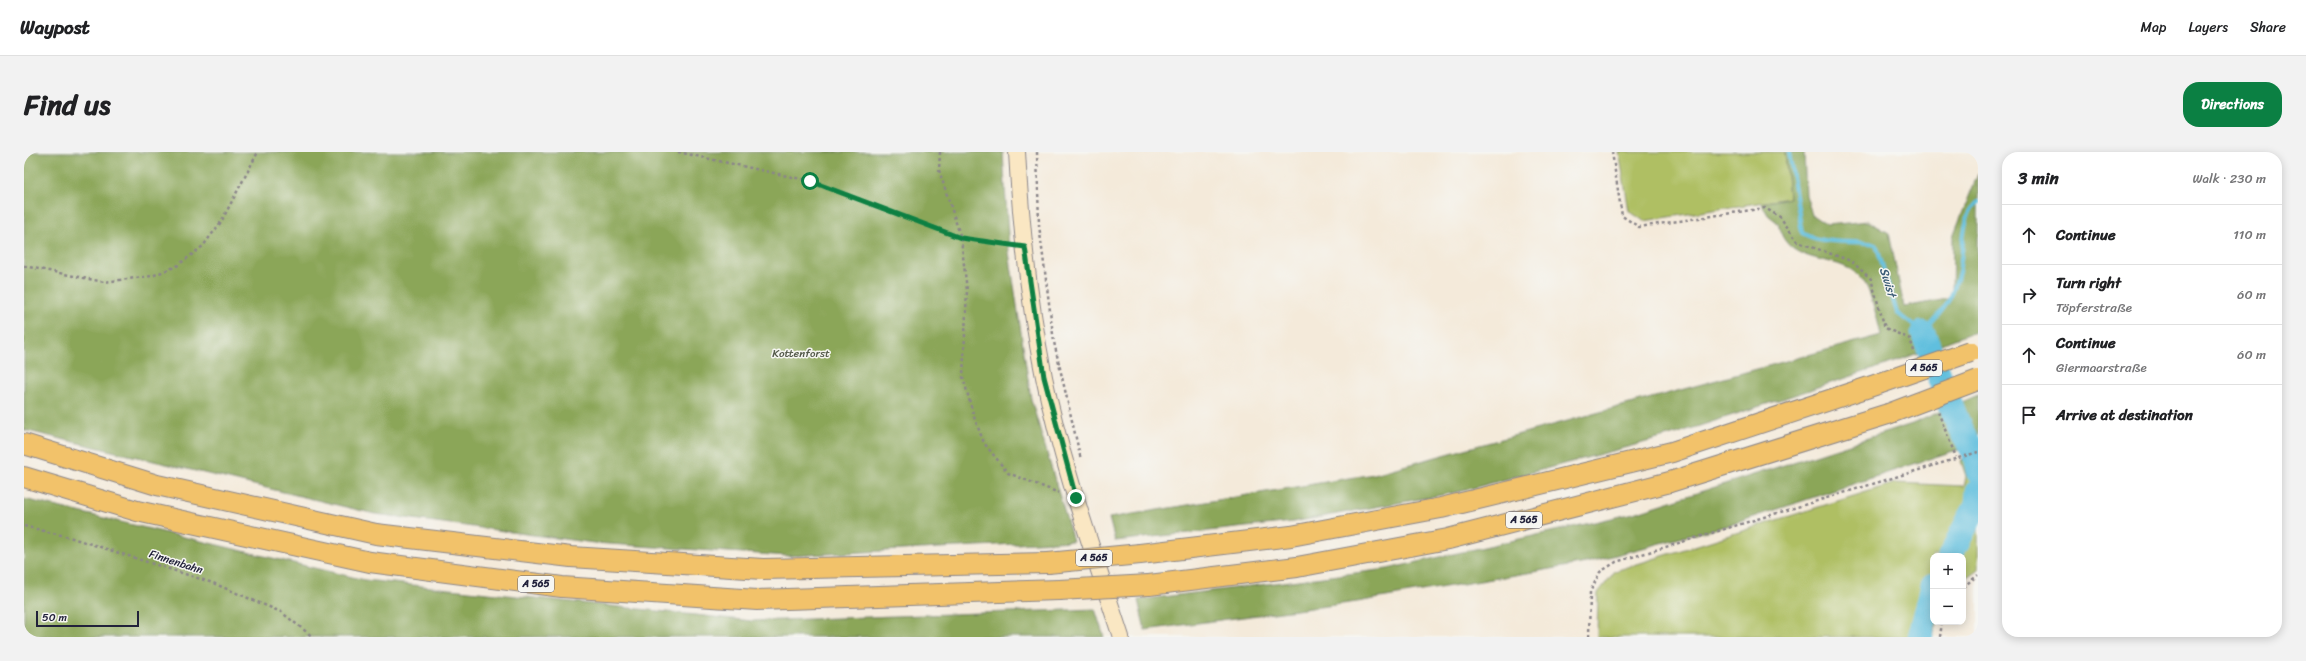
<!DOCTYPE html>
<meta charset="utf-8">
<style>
body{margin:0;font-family:Sriracha,sans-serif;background:#f2f2f2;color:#202124}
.controls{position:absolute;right:12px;bottom:12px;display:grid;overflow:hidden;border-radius:8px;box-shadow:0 2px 10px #0003}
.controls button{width:36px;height:36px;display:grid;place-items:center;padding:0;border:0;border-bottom:1px solid #e0e0e0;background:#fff;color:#202124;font:20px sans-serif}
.scale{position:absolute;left:12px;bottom:10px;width:103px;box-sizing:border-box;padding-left:4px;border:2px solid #22223b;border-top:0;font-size:11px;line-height:14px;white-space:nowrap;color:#22223b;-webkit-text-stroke:3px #f6f6f2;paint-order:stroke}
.stop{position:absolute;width:12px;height:12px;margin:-9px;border:3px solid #0b8043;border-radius:50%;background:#fff}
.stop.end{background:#0b8043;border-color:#fff;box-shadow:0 1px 4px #0008}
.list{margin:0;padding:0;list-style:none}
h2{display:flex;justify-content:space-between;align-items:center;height:52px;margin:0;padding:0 16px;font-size:17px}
h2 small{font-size:13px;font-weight:400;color:#757577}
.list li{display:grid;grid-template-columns:26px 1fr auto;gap:12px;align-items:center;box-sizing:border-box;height:60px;padding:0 16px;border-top:1px solid #e0e0e0}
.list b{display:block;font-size:15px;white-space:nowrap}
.list p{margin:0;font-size:13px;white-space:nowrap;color:#757577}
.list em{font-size:13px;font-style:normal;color:#757577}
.icon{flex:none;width:22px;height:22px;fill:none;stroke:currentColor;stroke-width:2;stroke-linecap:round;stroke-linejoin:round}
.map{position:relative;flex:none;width:1954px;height:485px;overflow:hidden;border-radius:16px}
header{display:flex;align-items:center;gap:24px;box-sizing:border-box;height:56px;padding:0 20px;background:#fff;border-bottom:1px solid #e0e0e0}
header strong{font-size:19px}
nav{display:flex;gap:22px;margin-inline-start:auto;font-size:14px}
.intro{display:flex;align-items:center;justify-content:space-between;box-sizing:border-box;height:96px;padding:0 24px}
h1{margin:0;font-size:28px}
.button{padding:10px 18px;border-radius:16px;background:#0b8043;color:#fff;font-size:14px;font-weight:700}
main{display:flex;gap:24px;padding:0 24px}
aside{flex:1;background:#fff;border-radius:16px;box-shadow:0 2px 10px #0003}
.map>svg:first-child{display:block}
.green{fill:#afbf63;stroke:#68704f}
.forest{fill:#8ba659;stroke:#56644a}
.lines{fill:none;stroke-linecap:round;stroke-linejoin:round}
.stream{stroke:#60bfde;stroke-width:4}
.river{stroke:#60bfde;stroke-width:25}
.secondary-casing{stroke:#8b868a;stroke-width:18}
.motorway-casing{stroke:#8b868a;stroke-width:22}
.path{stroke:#8b868a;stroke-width:2.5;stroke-dasharray:3 3;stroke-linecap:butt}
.secondary{stroke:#fae7c3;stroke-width:16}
.motorway{stroke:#f2c26a;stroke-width:20}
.motorway-bridge-casing{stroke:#8b868a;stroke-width:22;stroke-linecap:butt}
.motorway-bridge{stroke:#f2c26a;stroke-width:20}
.route{stroke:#0b8043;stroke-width:5}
.labels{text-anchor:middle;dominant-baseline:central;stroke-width:3;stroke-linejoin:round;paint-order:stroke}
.shield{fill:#f6f6f2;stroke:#626272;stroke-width:1}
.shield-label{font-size:10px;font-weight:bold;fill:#22223b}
.park-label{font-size:11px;fill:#535949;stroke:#f6f6f2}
.street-label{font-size:11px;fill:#22223b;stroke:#f6f6f2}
.water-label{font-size:12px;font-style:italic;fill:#385974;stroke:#f6f6f2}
</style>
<header>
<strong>Waypost</strong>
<nav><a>Map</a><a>Layers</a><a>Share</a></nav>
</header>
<div class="intro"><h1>Find us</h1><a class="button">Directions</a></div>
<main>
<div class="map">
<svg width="1954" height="485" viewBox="0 0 1954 485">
<rect width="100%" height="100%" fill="#f6f6f2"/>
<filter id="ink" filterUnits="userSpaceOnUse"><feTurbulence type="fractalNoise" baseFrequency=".025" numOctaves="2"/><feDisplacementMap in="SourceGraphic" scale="8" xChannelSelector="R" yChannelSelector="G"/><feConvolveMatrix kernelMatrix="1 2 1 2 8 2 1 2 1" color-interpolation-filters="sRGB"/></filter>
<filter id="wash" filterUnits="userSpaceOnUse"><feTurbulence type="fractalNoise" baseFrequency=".012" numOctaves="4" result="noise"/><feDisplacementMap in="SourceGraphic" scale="16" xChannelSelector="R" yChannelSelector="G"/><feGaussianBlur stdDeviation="0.9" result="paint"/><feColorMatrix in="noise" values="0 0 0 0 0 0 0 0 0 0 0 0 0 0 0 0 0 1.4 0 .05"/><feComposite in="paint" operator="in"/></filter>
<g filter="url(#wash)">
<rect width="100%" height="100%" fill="#f4eada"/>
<path class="green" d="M 1595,0 L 1761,0 L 1765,46 L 1620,69 L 1605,59 Z
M 1954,303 L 1954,417 L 1939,428 L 1939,404 L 1909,404 L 1909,470 L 1914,470 L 1908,485 L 1573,485 L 1574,441 L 1591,419 L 1871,331 L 1940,334 L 1942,324 L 1937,309 Z"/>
<path class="forest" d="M 0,0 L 979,0 L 985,100 L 1007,247 L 1049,389 L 764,404 L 570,391 L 351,362 L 0,278 Z
M 1761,0 L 1780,0 L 1782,43 L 1788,63 L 1803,73 L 1844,69 L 1865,81 L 1880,155 L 1928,146 L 1929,84 L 1954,22 L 1954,178 L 1868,211 L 1645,284 L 1434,340 L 1269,370 L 1091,389 L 1085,366 L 1350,322 L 1857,183 C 1854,170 1848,145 1842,133 C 1822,96 1763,121 1754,71 L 1744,63 L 1737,51 L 1765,46 Z
M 1954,243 L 1954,294 L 1926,300 L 1709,372 L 1562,411 L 1333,450 L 1121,478 L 1114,448 L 1363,417 L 1610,361 L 1888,272 Z
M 0,347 L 341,428 L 728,469 L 1071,457 L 1080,485 L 0,485 Z"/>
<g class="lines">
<path class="stream" d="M 1765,0 L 1778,81 C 1798,93 1828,88 1852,92 L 1873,161 L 1899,181 C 1909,169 1921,158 1927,144 C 1931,134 1935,124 1936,114 C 1940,93 1937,65 1954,50
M 1950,300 L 1954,294"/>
<path class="river" d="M 1899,181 L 1937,279 L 1950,300 L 1954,319
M 1926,404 L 1953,352 L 1954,339
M 1896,485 L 1909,434"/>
</g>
</g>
<g filter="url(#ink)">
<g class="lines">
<defs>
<path id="secondary" d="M 993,0 C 997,75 1005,151 1020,225 C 1038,313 1069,399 1097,485"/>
<path id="motorway" d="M 0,292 L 133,333 L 352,382 L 547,405 L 739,417 L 1024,411
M 0,325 L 113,359 L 346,410 L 538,435 L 733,448 L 1035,438
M 1116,402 L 1267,384 L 1417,356 L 1648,300 L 1854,232
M 1125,433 L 1273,415 L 1424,387 L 1646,330 L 1864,262"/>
</defs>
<use href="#secondary" class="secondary-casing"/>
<use href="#motorway" class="motorway-casing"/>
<path class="path" d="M 654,0 L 786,29 L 937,86 L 986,93
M 916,0 L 915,18 L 937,86 L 943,139 L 939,225 L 950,265 L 960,291 L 984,321 L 1035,341
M 1013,0 L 1015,73 L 1030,190 L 1057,308
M 1588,0 L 1598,64 L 1615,75 L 1741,56 L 1756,65 L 1774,90 L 1827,109 L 1847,127 L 1861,176 L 1886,187 L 1891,202
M 0,114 L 80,130 L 128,124 L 153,114 L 179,94 L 197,70 L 234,0
M 1914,260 L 1932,305
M 0,374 L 45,385 L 189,431 L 257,460 L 289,485
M 1939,435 L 1954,423
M 0,482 L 3,485
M 1565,485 L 1566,440 L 1576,420 L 1592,410 L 1954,300
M 1916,485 L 1918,470"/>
<use href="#secondary" class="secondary"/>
<use href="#motorway" class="motorway"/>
<defs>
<path id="motorway-bridge" d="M 1854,232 L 1946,200
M 1864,262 L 1954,228
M 1024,411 L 1116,402
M 1035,438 L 1125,433"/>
</defs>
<use href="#motorway-bridge" class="motorway-bridge-casing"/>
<use href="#motorway-bridge" class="motorway-bridge"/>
</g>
</g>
<g class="lines" filter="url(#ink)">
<path class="route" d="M 786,29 L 937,86 L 1001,95 L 1020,225 L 1052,346"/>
</g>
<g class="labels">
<g class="shield">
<rect x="1882" y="208" width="36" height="16" rx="3"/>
<rect x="1482" y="360" width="36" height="16" rx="3"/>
<rect x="1052" y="398" width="36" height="16" rx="3"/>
<rect x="494" y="424" width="36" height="16" rx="3"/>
</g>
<g class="shield-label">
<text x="1900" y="216">A 565</text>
<text x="1500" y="368">A 565</text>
<text x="1070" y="406">A 565</text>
<text x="512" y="432">A 565</text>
</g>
<g class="park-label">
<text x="777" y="201">Kottenforst</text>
</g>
<g class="street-label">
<text transform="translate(152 410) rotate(18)">Finnenbahn</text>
</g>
<g class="water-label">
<text transform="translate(1864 130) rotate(73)">Swist</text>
</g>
</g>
</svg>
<div class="controls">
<button>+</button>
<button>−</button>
</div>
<div class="scale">50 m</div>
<div class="stop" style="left:786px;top:29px"></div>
<div class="stop end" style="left:1052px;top:346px"></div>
</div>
<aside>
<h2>3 min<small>Walk · 230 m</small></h2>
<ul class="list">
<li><svg class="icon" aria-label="ahead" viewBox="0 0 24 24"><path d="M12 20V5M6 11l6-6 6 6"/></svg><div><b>Continue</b></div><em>110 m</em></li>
<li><svg class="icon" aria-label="right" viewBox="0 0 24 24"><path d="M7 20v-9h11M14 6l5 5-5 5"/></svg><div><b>Turn right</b><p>Töpferstraße</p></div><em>60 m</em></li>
<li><svg class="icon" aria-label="ahead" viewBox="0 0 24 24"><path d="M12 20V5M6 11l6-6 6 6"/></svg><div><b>Continue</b><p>Giermaarstraße</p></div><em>60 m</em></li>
<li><svg class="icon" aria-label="arrive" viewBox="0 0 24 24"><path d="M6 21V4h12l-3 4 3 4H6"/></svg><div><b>Arrive at destination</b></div></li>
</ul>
</aside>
</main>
